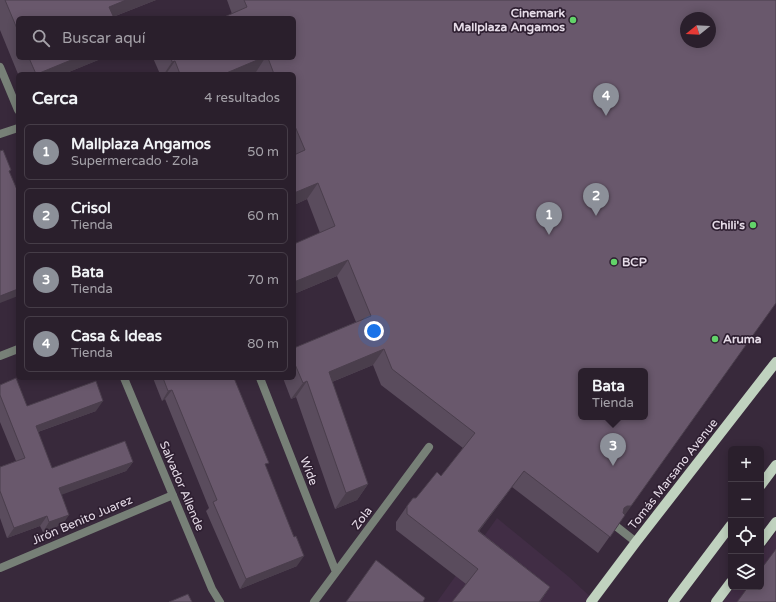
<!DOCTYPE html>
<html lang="es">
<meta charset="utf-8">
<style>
body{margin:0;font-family:"Varela Round",sans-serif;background:#362c38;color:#f1f3f6}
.controls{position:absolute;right:12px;bottom:12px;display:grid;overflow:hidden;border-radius:6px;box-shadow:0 2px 10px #0003}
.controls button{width:36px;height:36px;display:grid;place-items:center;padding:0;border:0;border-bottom:1px solid #463d48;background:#2a1f2c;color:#f1f3f6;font:20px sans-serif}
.compass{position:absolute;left:680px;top:12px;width:36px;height:36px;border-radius:50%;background:#2a1f2c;box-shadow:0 2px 10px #0003;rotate:252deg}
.you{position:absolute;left:374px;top:331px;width:14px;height:14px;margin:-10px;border:3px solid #fff;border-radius:50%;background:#1a73e8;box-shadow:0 0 0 6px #1a73e833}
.badge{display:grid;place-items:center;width:26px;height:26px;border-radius:50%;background:#8c9099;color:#fff;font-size:13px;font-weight:700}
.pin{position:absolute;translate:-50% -33px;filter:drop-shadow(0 1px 2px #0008)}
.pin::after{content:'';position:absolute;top:21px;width:14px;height:12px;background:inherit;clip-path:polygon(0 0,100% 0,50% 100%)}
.popup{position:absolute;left:578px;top:368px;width:70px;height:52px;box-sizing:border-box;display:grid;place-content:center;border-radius:6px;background:#2a1f2c;filter:drop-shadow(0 1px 3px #0005);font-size:13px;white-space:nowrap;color:#a5a2a9}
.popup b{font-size:15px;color:#f1f3f6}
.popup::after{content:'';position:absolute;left:50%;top:100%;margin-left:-8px;border:8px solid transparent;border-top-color:#2a1f2c}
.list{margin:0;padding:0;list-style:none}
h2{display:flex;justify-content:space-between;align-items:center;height:52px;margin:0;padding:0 16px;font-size:17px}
h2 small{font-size:13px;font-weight:400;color:#a5a2a9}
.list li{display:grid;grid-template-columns:26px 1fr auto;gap:12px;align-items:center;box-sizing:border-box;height:56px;margin:0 8px 8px;padding:0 8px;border:1px solid #463d48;border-radius:6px}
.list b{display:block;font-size:15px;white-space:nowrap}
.list p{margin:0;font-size:13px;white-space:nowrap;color:#a5a2a9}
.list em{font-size:13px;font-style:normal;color:#a5a2a9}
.icon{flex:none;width:22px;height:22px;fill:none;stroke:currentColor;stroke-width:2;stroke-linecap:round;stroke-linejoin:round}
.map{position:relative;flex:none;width:776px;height:602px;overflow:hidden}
.search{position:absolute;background:#2a1f2c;box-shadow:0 2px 10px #0003;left:16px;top:16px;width:280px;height:44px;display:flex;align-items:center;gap:10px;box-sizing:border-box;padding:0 14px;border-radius:6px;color:#a5a2a9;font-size:15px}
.panel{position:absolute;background:#2a1f2c;box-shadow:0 2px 10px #0003;left:16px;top:72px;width:280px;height:308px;border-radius:6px}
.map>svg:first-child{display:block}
.built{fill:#412d45}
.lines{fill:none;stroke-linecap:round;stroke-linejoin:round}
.lane{stroke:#778077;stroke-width:8}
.street{stroke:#778077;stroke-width:8}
.primary{stroke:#c0d2bf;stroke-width:10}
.wall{fill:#5a4c5d}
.shaded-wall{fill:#4a3e4c}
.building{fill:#69586c;stroke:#4a3e4c;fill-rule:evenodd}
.poi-dot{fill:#62d469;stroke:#2e1f31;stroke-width:1.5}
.labels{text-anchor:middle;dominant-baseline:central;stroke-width:3.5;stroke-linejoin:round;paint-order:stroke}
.poi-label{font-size:12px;font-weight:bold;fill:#e6dce8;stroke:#2e1f31;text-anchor:end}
.street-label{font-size:12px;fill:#e6dce8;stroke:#2e1f31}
</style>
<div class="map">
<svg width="776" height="602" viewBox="0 0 776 602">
<rect width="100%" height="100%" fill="#38293b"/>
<path class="built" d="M 497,518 L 569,577 L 596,602 L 437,602 Z
M 776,532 L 776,602 L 723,602 L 734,587 L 761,587 L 761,552 Z"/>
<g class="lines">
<path class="lane" d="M 617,527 L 636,542"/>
<path class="street" d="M 0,67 L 18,110
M 0,134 L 18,128
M 0,356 L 18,349
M 124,378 L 212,589 L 220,602
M 260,378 L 336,572
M 0,568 L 173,495
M 314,602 L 429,447"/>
<path class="primary" d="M 761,485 L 776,465
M 761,542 L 776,522
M 591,602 L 636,542 L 776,362
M 673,602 L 731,525
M 716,602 L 731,582"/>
</g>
<path class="wall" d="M 0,0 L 156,0 L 113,17 L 18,18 L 18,58 L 103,58 L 64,74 L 18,74 L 0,30 Z
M 227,0 L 776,0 L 620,522 L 598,553 L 512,487 L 479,531 L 550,587 L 540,602 L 452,602 L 466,584 L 396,530 L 396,522 L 407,506 L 441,476 L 463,448 L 381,385 L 373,365 L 332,382 L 368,484 L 357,500 L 335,509 L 296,397 L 291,399 L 283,378 L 294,378 L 294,348 L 356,322 L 337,276 L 294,294 L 294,244 L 320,233 L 307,199 L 294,205 L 294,74 L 256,74 L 256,72 L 251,74 L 160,74 L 153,58 L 294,58 L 232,14 Z
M 153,378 L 230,378 L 266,467 L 297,566 L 240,589 L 206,511 L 209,508 L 165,399 L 162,401 Z
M 0,385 L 27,406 L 96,411 L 38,432 L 52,468 L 133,462 L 126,471 L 62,494 L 63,524 L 43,532 L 40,526 L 7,538 L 0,518 L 0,467 L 16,461 L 0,422 Z"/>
<path class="shaded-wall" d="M 126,0 L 156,0 L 110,18 L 109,7 Z
M 76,58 L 103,58 L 64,74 L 37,74 Z
M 262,58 L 265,58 L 256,72 L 251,74 L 224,74 Z
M 175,61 L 166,74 L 164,74 L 172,62 Z
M 318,183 L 307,199 L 294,205 L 294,193 Z
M 348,260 L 337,276 L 294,294 L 294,282 Z
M 18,289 L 18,296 L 0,303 L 0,296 Z
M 776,303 L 620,522 L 624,508 Z
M 384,349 L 373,365 L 317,388 L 329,372 Z
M 307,381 L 296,397 L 291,399 L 303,383 Z
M 172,390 L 165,399 L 162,401 L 168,391 Z
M 103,401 L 96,411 L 29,435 L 36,426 Z
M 133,462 L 126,471 L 53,498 L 59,488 Z
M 524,471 L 467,547 L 478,531 Z
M 368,484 L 357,500 L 335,509 L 346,493 Z
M 69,515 L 63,524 L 43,532 L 49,522 Z
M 47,516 L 40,526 L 7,538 L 14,528 Z
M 304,556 L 297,566 L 240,589 L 246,579 Z"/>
<path class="building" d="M 5,0 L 126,0 L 109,7 L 114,18 L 18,18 L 18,31 Z
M 244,0 L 776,0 L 776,303 L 631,506 L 627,506 L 624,508 L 623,513 L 625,515 L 610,537 L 524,471 L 478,531 L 550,587 L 539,602 L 452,602 L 478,569 L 407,514 L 407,506 L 413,498 L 416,498 L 437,472 L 441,476 L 475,433 L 392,369 L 384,349 L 329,372 L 368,484 L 346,493 L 307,381 L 303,383 L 294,362 L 294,348 L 371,316 L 348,260 L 294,282 L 294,244 L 335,226 L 318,183 L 294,193 L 294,155 L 305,150 L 294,124 L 294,74 L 274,74 L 268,58 L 294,58 L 294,18 L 222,18 L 247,7 ZM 686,18 L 710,18 L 710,42 L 686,42 ZM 581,371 L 645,371 L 645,417 L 581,417 Z
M 29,58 L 76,58 L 37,74 L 36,74 Z
M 171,58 L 262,58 L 224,74 L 180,74 L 175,61 L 172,62 Z
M 3,150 L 11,170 L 9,171 L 18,192 L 18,289 L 0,296 L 0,151 Z
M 16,378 L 27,406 L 96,381 L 103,401 L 36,426 L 52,468 L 125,441 L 133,462 L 59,488 L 69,515 L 49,522 L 47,516 L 14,528 L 0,491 L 0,467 L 25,458 L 0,395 L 0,385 Z
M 163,378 L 230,378 L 231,379 L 234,378 L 269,463 L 265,464 L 294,537 L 296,536 L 304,556 L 246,579 L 213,502 L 217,500 L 172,390 L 168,391 Z
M 776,549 L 776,602 L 737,602 L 748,587 L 761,587 L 761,569 Z
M 376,560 L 425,598 L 423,602 L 346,602 Z
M 188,594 L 192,602 L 169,602 Z"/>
<g class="poi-dot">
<circle cx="573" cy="20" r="4"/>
<circle cx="753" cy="225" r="4"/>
<circle cx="614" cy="262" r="4"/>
<circle cx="715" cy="339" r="4"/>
</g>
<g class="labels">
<g class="poi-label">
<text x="565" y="13">Cinemark<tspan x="565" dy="14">Mallplaza Angamos</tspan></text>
<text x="745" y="225">Chili's</text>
<text x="622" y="262" text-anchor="start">BCP</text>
<text x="723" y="339" text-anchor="start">Aruma</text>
</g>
<g class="street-label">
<text transform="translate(309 471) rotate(69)">Wide</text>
<text transform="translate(673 474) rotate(-52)">Tomás Marsano Avenue</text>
<text transform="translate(182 486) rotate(67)">Salvador Allende</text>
<text transform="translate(362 518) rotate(-53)">Zola</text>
<text transform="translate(82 520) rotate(-23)">Jirón Benito Juarez</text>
</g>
</g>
</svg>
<div class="controls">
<button>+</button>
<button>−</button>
<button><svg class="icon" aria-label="locate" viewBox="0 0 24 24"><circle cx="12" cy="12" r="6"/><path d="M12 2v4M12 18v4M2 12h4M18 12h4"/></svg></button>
<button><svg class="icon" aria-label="layers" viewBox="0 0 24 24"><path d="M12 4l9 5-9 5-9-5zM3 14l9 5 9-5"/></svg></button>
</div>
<svg class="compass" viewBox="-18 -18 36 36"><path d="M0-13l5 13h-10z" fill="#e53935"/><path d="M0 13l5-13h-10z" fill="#a5a2a9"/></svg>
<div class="you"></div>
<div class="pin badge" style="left:549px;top:235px">1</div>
<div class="pin badge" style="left:596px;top:216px">2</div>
<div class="pin badge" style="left:613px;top:466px">3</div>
<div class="popup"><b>Bata</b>Tienda</div>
<div class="pin badge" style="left:606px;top:116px">4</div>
<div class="search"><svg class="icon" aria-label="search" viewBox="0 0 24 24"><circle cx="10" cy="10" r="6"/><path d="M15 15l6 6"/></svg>Buscar aquí</div>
<section class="panel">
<h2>Cerca<small>4 resultados</small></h2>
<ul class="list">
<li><span class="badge">1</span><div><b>Mallplaza Angamos</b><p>Supermercado · Zola</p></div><em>50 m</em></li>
<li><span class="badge">2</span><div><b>Crisol</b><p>Tienda</p></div><em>60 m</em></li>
<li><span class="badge">3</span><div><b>Bata</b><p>Tienda</p></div><em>70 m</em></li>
<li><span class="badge">4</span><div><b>Casa &amp; Ideas</b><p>Tienda</p></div><em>80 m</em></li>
</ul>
</section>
</div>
